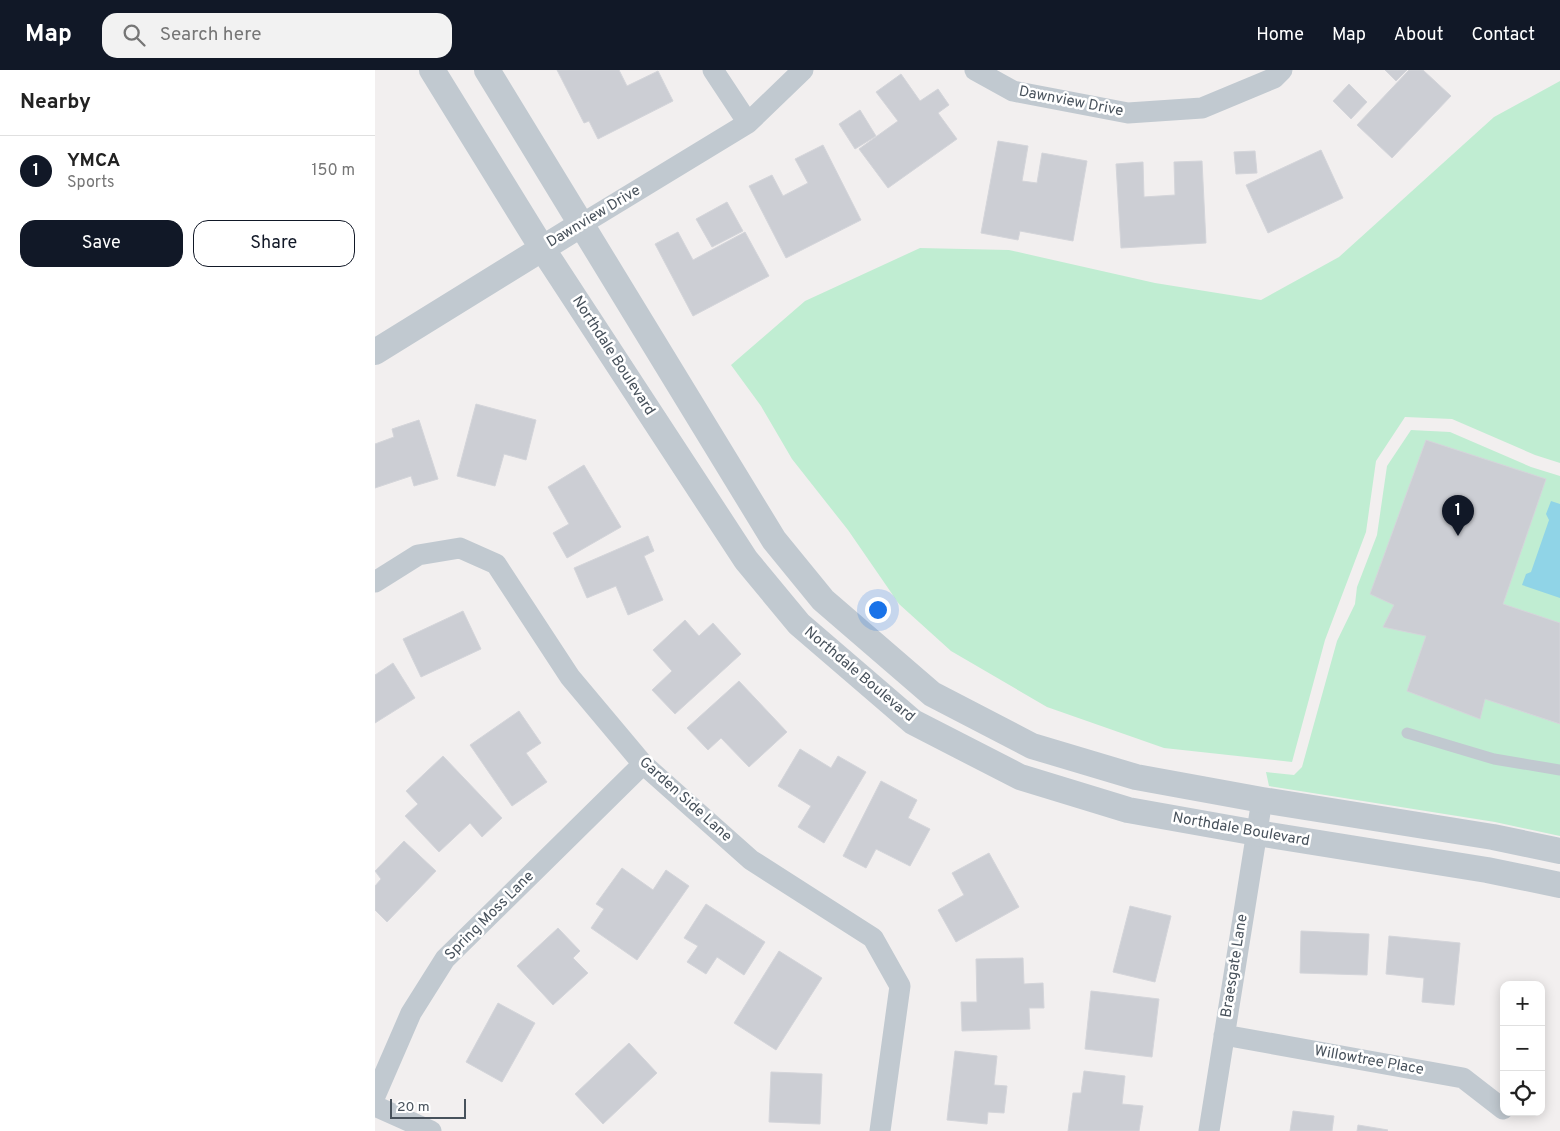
<!DOCTYPE html>
<meta charset="utf-8">
<style>
body{margin:0;font-family:Overpass,sans-serif;background:#f2f2f2;color:#222}
.controls{position:absolute;right:15px;bottom:15px;display:grid;overflow:hidden;border-radius:10px;box-shadow:0 2px 12px #0003}
.controls button{width:45px;height:45px;display:grid;place-items:center;padding:0;border:0;border-bottom:1px solid #e0e0e0;background:#fff;color:#222;font:25px sans-serif}
.scale{position:absolute;left:15px;bottom:12px;width:76px;box-sizing:border-box;padding-left:5px;border:2px solid #48525c;border-top:0;font-size:14px;line-height:18px;white-space:nowrap;color:#48525c;-webkit-text-stroke:4px #fff;paint-order:stroke}
.you{position:absolute;left:502px;top:539px;width:18px;height:18px;margin:-12px;border:4px solid #fff;border-radius:50%;background:#1a73e8;box-shadow:0 0 0 8px #1a73e833}
.badge{display:grid;place-items:center;width:32px;height:32px;border-radius:50%;background:#111827;color:#fff;font-size:16px;font-weight:700}
.pin{position:absolute;translate:-50% -41px;filter:drop-shadow(0 1px 2px #0008)}
.pin::after{content:'';position:absolute;top:26px;width:18px;height:15px;background:inherit;clip-path:polygon(0 0,100% 0,50% 100%)}
.list{margin:0;padding:0;list-style:none}
h2{display:flex;justify-content:space-between;align-items:center;height:65px;margin:0;padding:0 20px;font-size:21px}
h2 small{font-size:16px;font-weight:400;color:#767676}
.list li{display:grid;grid-template-columns:32px 1fr auto;gap:15px;align-items:center;box-sizing:border-box;height:70px;padding:0 20px;border-top:1px solid #e0e0e0}
.list b{display:block;font-size:19px;white-space:nowrap}
.list p{margin:0;font-size:16px;white-space:nowrap;color:#767676}
.list em{font-size:16px;font-style:normal;color:#767676}
.actions{display:flex;gap:10px;padding:15px 20px}
.actions a{flex:1;padding:11px 0;border:1px solid #111827;border-radius:15px;text-align:center;font-size:18px;color:#111827}
.actions .main{background:#111827;color:#fff}
.icon{flex:none;width:28px;height:28px;fill:none;stroke:currentColor;stroke-width:2;stroke-linecap:round;stroke-linejoin:round}
.map{position:relative;flex:none;width:1185px;height:1061px;overflow:hidden}
header{display:flex;align-items:center;gap:30px;box-sizing:border-box;height:70px;padding:0 25px;background:#111827;color:#fff}
header strong{font-size:24px}
nav{display:flex;gap:28px;margin-inline-start:auto;font-size:18px}
.search{width:350px;height:45px;background:#f2f2f2;display:flex;align-items:center;gap:12px;box-sizing:border-box;padding:0 18px;border-radius:15px;color:#767676;font-size:19px}
main{display:flex}
aside{flex:1;background:#fff}
.map>svg:first-child{display:block}
.green{fill:#c0edd2}
.water{fill:#90d4e7}
.building{fill:#ccced4;stroke:#d4d5da}
.lines{fill:none;stroke-linecap:round;stroke-linejoin:round}
.service{stroke:#c1c9d0;stroke-width:11}
.minor{stroke:#c1c9d0;stroke-width:21}
.tertiary{stroke:#c1c9d0;stroke-width:26}
.labels{text-anchor:middle;dominant-baseline:central;stroke-width:5;stroke-linejoin:round;paint-order:stroke}
.street-label{font-size:15px;fill:#48525c;stroke:#fff}
</style>
<header>
<strong>Map</strong>
<div class="search"><svg class="icon" aria-label="search" viewBox="0 0 24 24"><circle cx="10" cy="10" r="6"/><path d="M15 15l6 6"/></svg>Search here</div>
<nav><a>Home</a><a>Map</a><a>About</a><a>Contact</a></nav>
</header>
<main>
<aside>
<h2>Nearby<small></small></h2>
<ul class="list">
<li><span class="badge">1</span><div><b>YMCA</b><p>Sports</p></div><em>150 m</em></li>
</ul>
<div class="actions"><a class="main">Save</a><a>Share</a></div>
</aside>
<div class="map">
<svg width="1185" height="1061" viewBox="0 0 1185 1061">
<rect width="100%" height="100%" fill="#f2efef"/>
<path class="green" d="M 1185,11 L 1185,393 L 1160,385 L 1077,349 L 1030,347 L 1001,391 L 991,462 L 950,570 L 917,692 L 789,678 L 672,637 L 576,581 L 524,534 L 473,460 L 417,389 L 386,336 L 356,295 L 430,231 L 545,178 L 634,180 L 780,213 L 886,230 L 964,187 L 1119,47 Z
M 1036,360 L 1075,362 L 1156,397 L 1185,406 L 1185,766 L 1120,752 L 894,716 L 891,702 L 919,705 L 927,697 L 962,571 L 980,534 L 982,517 L 1002,465 L 1012,396 Z"/>
<path class="water" d="M 1176,431 L 1185,434 L 1185,528 L 1147,515 L 1151,504 L 1156,502 L 1174,450 L 1171,444 Z"/>
<path class="building" d="M 182,0 L 244,0 L 252,16 L 283,1 L 298,31 L 223,69 L 214,51 L 209,53 Z
M 1010,0 L 1032,0 L 1021,11 Z
M 1034,0 L 1048,0 L 1076,26 L 1017,88 L 982,55 Z
M 526,4 L 545,31 L 563,19 L 574,35 L 563,43 L 582,69 L 513,118 L 484,79 L 523,51 L 501,22 Z
M 974,14 L 992,32 L 976,49 L 958,31 Z
M 485,40 L 501,66 L 480,79 L 464,54 Z
M 623,71 L 653,76 L 647,111 L 662,113 L 667,83 L 712,91 L 698,171 L 645,161 L 643,170 L 606,163 Z
M 448,75 L 486,150 L 411,188 L 374,116 L 397,105 L 408,126 L 433,113 L 420,89 Z
M 946,80 L 968,128 L 893,163 L 871,115 Z
M 880,81 L 882,103 L 861,104 L 859,82 Z
M 827,91 L 831,173 L 746,178 L 741,94 L 768,92 L 769,127 L 800,125 L 799,92 Z
M 352,132 L 368,161 L 337,177 L 321,149 Z
M 303,162 L 318,190 L 370,162 L 394,206 L 318,246 L 280,174 Z
M 101,334 L 161,350 L 151,390 L 129,384 L 120,416 L 82,406 Z
M 44,350 L 63,409 L 39,416 L 36,406 L 0,418 L 0,374 L 19,367 L 17,359 Z
M 1051,370 L 1171,409 L 1128,534 L 1185,553 L 1185,654 L 1110,629 L 1105,649 L 1032,621 L 1051,566 L 1008,557 L 1019,535 L 995,524 Z
M 209,395 L 246,457 L 192,488 L 178,463 L 194,454 L 173,417 Z
M 273,466 L 279,481 L 269,486 L 288,530 L 253,545 L 241,516 L 212,528 L 199,498 Z
M 88,541 L 106,579 L 46,607 L 28,569 Z
M 310,550 L 324,566 L 338,553 L 366,584 L 300,644 L 277,620 L 297,601 L 278,580 Z
M 18,593 L 40,628 L 0,653 L 0,605 Z
M 364,611 L 412,662 L 374,697 L 346,668 L 333,680 L 312,658 Z
M 144,641 L 166,673 L 151,683 L 172,712 L 137,736 L 95,675 Z
M 425,679 L 456,698 L 463,686 L 491,702 L 449,773 L 423,757 L 436,736 L 403,716 Z
M 68,686 L 127,748 L 107,767 L 95,753 L 64,782 L 30,746 L 43,734 L 31,721 Z
M 506,711 L 542,730 L 533,748 L 555,759 L 535,796 L 501,779 L 491,798 L 468,786 Z
M 29,771 L 61,801 L 12,852 L 0,840 L 0,816 L 6,809 L 0,801 Z
M 614,783 L 644,837 L 581,872 L 563,840 L 589,825 L 577,803 Z
M 247,798 L 278,820 L 291,800 L 314,816 L 262,890 L 216,858 L 229,839 L 221,834 Z
M 331,834 L 390,872 L 369,905 L 342,887 L 331,904 L 312,892 L 323,876 L 309,868 Z
M 755,836 L 796,846 L 780,912 L 738,902 Z
M 183,858 L 205,881 L 198,888 L 213,903 L 178,935 L 142,896 Z
M 926,861 L 994,864 L 992,905 L 925,903 Z
M 1014,866 L 1085,873 L 1079,935 L 1047,932 L 1049,908 L 1011,904 Z
M 404,881 L 447,908 L 401,980 L 359,953 Z
M 648,888 L 649,914 L 668,913 L 669,938 L 654,938 L 655,959 L 587,961 L 586,932 L 602,932 L 601,889 Z
M 716,921 L 784,929 L 777,987 L 710,979 Z
M 123,933 L 160,953 L 127,1012 L 91,992 Z
M 254,973 L 282,1003 L 228,1054 L 200,1024 Z
M 580,981 L 622,986 L 619,1015 L 632,1016 L 629,1043 L 613,1042 L 612,1054 L 572,1050 Z
M 709,1001 L 750,1006 L 747,1034 L 768,1036 L 764,1061 L 693,1061 L 698,1023 L 706,1023 Z
M 396,1002 L 447,1004 L 445,1054 L 394,1052 Z
M 918,1041 L 959,1046 L 957,1061 L 915,1061 Z
M 983,1055 L 1013,1060 L 1012,1061 L 982,1061 Z"/>
<g class="lines">
<path class="service" d="M 1032,663 L 1119,689 L 1185,700"/>
<path class="minor" d="M 338,0 L 373,53
M 600,0 L 638,21 L 753,43 L 827,38 L 899,8 L 907,0
M 207,154 L 373,53 L 428,0
M 0,512 L 43,485 L 85,478 L 121,494 L 195,607 L 268,694 L 376,790 L 498,868 L 525,916 L 505,1061
M 849,965 L 1088,1008 L 1128,1039
M 0,1026 L 36,943 L 70,889 L 268,694
M 0,1036 L 56,1061
M 834,1061 L 887,730"/>
<path class="tertiary" d="M 57,0 L 167,178 L 371,490 L 424,554 L 538,652 L 645,707 L 753,740 L 882,763 L 1112,800 L 1185,815
M 112,0 L 399,470 L 448,530 L 557,624 L 657,676 L 761,707 L 887,730 L 1118,767 L 1185,781
M 0,282 L 207,154"/>
</g>
<g class="labels">
<g class="street-label">
<text transform="translate(696 32) rotate(11)">Dawnview Drive</text>
<text transform="translate(219 147) rotate(-31)">Dawnview Drive</text>
<text transform="translate(238 286) rotate(57)">Northdale Boulevard</text>
<text transform="translate(484 605) rotate(40)">Northdale Boulevard</text>
<text transform="translate(310 730) rotate(42)">Garden Side Lane</text>
<text transform="translate(866 760) rotate(10)">Northdale Boulevard</text>
<text transform="translate(115 846) rotate(-45)">Spring Moss Lane</text>
<text transform="translate(860 896) rotate(-81)">Braesgate Lane</text>
<text transform="translate(994 991) rotate(10)">Willowtree Place</text>
</g>
</g>
</svg>
<div class="controls">
<button>+</button>
<button>−</button>
<button><svg class="icon" aria-label="locate" viewBox="0 0 24 24"><circle cx="12" cy="12" r="6"/><path d="M12 2v4M12 18v4M2 12h4M18 12h4"/></svg></button>
</div>
<div class="scale">20 m</div>
<div class="you"></div>
<div class="pin badge" style="left:1083px;top:466px">1</div>
</div>
</main>
